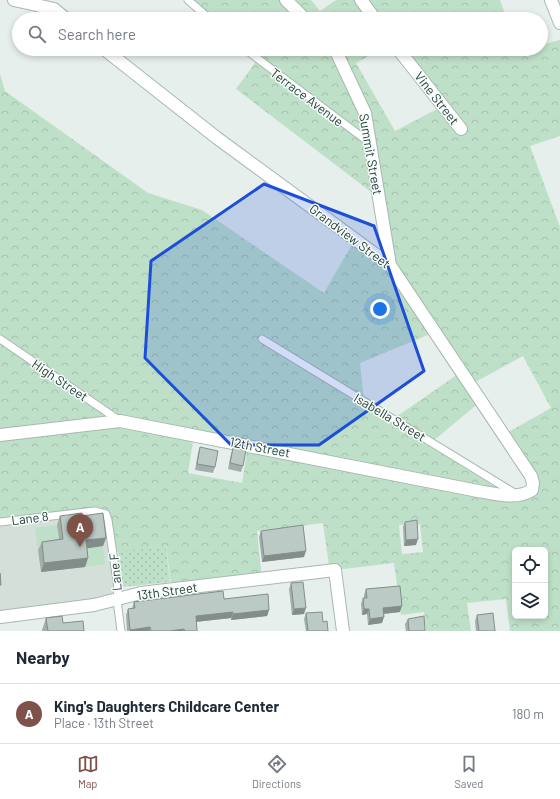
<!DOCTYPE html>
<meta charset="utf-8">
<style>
body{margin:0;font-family:Barlow,sans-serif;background:#f2f2f3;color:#1f2937}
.controls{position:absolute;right:12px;bottom:12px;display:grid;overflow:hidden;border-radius:6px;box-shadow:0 2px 6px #0003}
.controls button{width:36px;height:36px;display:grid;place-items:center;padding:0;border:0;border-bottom:1px solid #e0e1e3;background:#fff;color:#1f2937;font:20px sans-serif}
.you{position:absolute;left:380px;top:309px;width:14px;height:14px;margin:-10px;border:3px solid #fff;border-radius:50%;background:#1a73e8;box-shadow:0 0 0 6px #1a73e833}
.badge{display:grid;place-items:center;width:26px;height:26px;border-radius:50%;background:#7f5249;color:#fff;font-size:13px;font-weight:700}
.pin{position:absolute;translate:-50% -33px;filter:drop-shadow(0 1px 2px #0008)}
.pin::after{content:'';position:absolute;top:21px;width:14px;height:12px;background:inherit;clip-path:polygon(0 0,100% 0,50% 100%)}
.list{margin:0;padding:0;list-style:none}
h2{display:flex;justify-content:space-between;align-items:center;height:52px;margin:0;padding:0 16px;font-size:17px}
h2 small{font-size:13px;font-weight:400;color:#747a83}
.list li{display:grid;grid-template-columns:26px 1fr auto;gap:12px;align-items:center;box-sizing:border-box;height:60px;padding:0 16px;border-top:1px solid #e0e1e3}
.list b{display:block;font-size:15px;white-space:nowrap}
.list p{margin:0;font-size:13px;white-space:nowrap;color:#747a83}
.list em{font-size:13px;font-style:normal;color:#747a83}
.icon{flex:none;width:22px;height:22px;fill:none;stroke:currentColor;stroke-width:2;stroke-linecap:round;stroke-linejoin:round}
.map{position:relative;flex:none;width:560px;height:631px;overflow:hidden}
.search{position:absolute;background:#fff;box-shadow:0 2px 6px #0003;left:12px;right:12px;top:12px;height:44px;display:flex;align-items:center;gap:10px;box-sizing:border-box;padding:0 14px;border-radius:22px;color:#747a83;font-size:15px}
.sheet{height:112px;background:#fff}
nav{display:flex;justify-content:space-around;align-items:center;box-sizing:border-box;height:56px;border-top:1px solid #e0e1e3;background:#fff;font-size:11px;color:#747a83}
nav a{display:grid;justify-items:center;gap:2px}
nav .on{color:#7f5249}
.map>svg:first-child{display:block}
.built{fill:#d4dfda}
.grass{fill:url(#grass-dots)}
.forest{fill:url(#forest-crowns);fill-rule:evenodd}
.park{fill:#bfe0c8}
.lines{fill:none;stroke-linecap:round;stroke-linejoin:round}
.lane-casing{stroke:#a8b8b2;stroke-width:9}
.street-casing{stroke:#a8b8b2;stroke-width:14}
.lane{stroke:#fff;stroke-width:7}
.street{stroke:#fff;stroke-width:12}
.wall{fill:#a1aea9}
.shaded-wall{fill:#838d89}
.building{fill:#bbcac4;stroke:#838d89}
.marked{fill:#1d4ed8;fill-opacity:0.2;stroke:#1d4ed8;stroke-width:3;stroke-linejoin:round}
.labels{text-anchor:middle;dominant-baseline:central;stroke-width:3;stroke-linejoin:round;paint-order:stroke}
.street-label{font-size:13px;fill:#24423a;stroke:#f7fbf9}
</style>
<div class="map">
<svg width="560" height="631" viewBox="0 0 560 631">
<defs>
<pattern id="grass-dots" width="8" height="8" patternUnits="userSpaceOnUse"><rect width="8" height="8" fill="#bfe0c8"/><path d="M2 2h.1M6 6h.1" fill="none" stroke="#a4c1ad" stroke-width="1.8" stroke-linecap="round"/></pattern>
<pattern id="forest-crowns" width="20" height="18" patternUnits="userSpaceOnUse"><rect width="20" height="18" fill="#bfe0c8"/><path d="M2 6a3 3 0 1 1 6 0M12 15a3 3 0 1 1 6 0" fill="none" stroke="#a4c1ad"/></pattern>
</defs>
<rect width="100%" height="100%" fill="#e6efeb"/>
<path class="built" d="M 95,511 L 106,514 L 117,600 L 0,617 L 0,522 Z"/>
<path class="grass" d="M 166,546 L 170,582 L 123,587 L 118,551 Z"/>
<path class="forest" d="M 188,0 L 311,0 L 320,11 L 336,0 L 500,0 L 507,19 L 210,19 Z
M 560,40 L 560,136 L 530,146 L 560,227 L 560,631 L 510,631 L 506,599 L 467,603 L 471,631 L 426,631 L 424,612 L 401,615 L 394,563 L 335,570 L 329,566 L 323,523 L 257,531 L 262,579 L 172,590 L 166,546 L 113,552 L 108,520 L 101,512 L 0,522 L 0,74 L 5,91 L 148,193 L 202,210 L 324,293 L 355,239 L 389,264 L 379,198 L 236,89 L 257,60 L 245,49 L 381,49 L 356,63 L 395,131 L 443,106 L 398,49 L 517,49 L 519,52 L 530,49 L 541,49 L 541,45 ZM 435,332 L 461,372 L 393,419 L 364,401 L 360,363 ZM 523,356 L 551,408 L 503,435 L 532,490 L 518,495 L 432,442 L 481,401 L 470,385 ZM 194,435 L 248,445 L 242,483 L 188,473 ZM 420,524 L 423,552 L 402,554 L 399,525 ZM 515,550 L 545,550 L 545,616 L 515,616 Z"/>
<path class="park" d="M 57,525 L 60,547 L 38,550 L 35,528 Z
M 103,546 L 105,564 L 85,567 L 83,549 Z"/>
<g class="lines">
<defs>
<path id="lane" d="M 188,0 L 210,19
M 245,49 L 370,143
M 0,339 L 120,421
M 262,339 L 516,494
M 0,522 L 95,511 L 106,514 L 108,520 L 118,588 L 117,600 L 121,631"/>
<path id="street" d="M 14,0 L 54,9 L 66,19
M 286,0 L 305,19
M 361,0 L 375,19
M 551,0 L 560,23
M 335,49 L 365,113 L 390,265
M 398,49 L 461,129
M 0,435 L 120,421 L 478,491 C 495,494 517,500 532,490 L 533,483 L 531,476 L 390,265 L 217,138 L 104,49
M 0,617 L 94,605 L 141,593 L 335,570 L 343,631"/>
</defs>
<use href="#lane" class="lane-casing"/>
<use href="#street" class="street-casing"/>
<use href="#lane" class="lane"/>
<use href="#street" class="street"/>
</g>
<path class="wall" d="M 200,447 L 215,467 L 213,473 L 195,470 L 198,453 Z
M 233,448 L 243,466 L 241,472 L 228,469 L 231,454 Z
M 60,516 L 82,516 L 106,538 L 103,546 L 87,548 L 88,558 L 85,567 L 41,572 L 38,550 L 42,542 L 59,539 L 57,525 Z
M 405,522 L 416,545 L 404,546 L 403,527 Z
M 261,531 L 304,557 L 262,562 L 259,537 Z
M 291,583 L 304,614 L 292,615 L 289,589 Z
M 366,589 L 400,612 L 384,614 L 382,623 L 368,625 L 367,614 L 362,615 L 361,604 L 363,598 L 364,598 L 364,595 Z
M 224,599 L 269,610 L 267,616 L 231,620 L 231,618 L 196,622 L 197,631 L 127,631 L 126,615 L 128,609 L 132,608 L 134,602 Z
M 306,613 L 323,622 L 328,631 L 306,631 L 304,619 Z
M 477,615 L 495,631 L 476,631 L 475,621 Z
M 46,618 L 63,623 L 84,631 L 42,631 L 42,630 Z
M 408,619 L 425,631 L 406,631 L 405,624 Z"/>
<path class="shaded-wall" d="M 106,538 L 103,546 L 83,549 L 86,540 Z
M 418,539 L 416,545 L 404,546 L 406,540 Z
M 306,551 L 304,557 L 262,562 L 264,556 Z
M 88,558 L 85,567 L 41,572 L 44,563 Z
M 402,606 L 400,612 L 381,614 L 383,608 Z
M 306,608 L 304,614 L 292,615 L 294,609 Z
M 364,609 L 369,609 L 367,614 L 362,615 Z
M 269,610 L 267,616 L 231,620 L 233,614 Z
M 233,612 L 231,618 L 194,622 L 196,616 Z
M 384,617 L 382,623 L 368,625 L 370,619 Z
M 150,627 L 149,631 L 130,631 L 130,630 Z
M 184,629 L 183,631 L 169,631 Z"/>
<path class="building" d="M 200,447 L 218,451 L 215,467 L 197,464 Z
M 233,448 L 246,450 L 243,466 L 230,463 Z
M 82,513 L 82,516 L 103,513 L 106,538 L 86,540 L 88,558 L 44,563 L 42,542 L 63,539 L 60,516 Z
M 417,520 L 418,539 L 406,540 L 405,522 Z
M 303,525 L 306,551 L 264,556 L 261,531 Z
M 0,573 L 1,585 L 0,585 Z
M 303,582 L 306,608 L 294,609 L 291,583 Z
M 400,586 L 402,606 L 383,608 L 384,617 L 370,619 L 369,609 L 364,609 L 363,598 L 367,598 L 366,589 Z
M 223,591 L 224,599 L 268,594 L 269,610 L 233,614 L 233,612 L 196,616 L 197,631 L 185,631 L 184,629 L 169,631 L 151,631 L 150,627 L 130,630 L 128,609 L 135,608 L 134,602 Z
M 322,612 L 323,622 L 327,621 L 328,631 L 308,631 L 306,613 Z
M 493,613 L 495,631 L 479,631 L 477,615 Z
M 62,616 L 63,623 L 83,621 L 84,631 L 48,631 L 46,618 Z
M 424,616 L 425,631 L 409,631 L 408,619 Z"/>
<path class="marked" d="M 264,184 L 374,226 L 424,371 L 319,445 L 231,445 L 145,358 L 151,261 Z"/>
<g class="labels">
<g class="street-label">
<text transform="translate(307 97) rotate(37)">Terrace Avenue</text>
<text transform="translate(437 98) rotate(52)">Vine Street</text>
<text transform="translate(371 154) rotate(80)">Summit Street</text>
<text transform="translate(350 236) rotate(37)">Grandview Street</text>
<text transform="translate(60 380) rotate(34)">High Street</text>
<text transform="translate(390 417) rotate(31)">Isabella Street</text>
<text transform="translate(260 447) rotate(11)">12th Street</text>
<text transform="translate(30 518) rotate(-7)">Lane 8</text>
<text transform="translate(115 572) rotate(-95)">Lane F</text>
<text transform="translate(167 591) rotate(-8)">13th Street</text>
</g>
</g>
</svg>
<div class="controls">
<button><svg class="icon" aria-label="locate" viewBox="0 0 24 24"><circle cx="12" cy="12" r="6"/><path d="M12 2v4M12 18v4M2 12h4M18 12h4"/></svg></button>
<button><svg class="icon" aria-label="layers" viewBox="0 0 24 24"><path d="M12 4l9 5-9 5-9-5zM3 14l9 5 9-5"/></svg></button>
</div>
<div class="you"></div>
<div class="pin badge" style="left:80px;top:547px">A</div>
<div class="search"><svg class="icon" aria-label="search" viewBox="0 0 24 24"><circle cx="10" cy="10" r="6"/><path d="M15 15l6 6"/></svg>Search here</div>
</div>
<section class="sheet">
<h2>Nearby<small></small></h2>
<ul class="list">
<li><span class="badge">A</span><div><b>King's Daughters Childcare Center</b><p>Place · 13th Street</p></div><em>180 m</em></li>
</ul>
</section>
<nav>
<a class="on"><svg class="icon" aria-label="map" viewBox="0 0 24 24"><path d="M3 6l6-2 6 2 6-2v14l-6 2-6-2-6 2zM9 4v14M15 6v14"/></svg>Map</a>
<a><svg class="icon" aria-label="directions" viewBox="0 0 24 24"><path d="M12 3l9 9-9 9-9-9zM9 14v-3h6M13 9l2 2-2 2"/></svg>Directions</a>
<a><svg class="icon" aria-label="saved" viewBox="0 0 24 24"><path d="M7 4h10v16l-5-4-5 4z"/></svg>Saved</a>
</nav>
